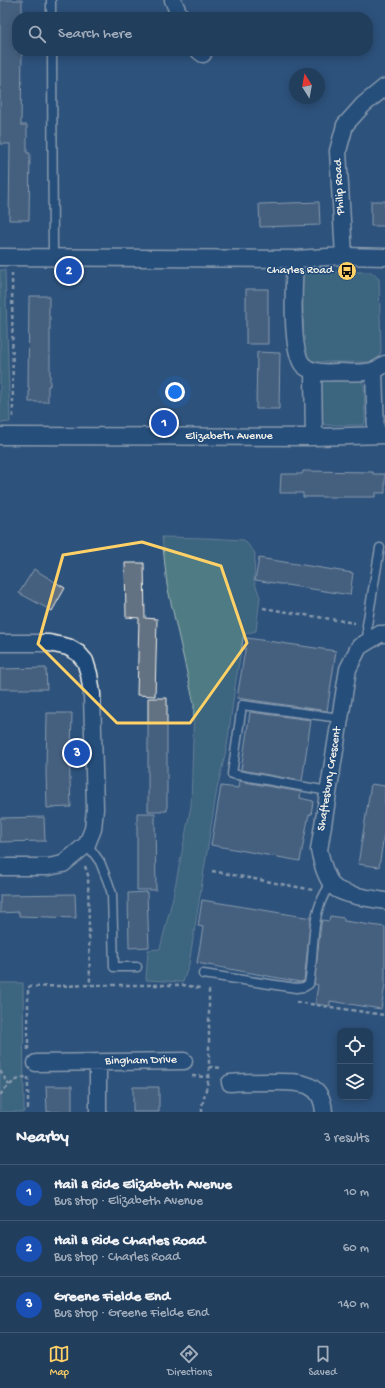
<!DOCTYPE html>
<meta charset="utf-8">
<style>
body{margin:0;font-family:"Gochi Hand",sans-serif;background:#2e4966;color:#f1f3f6}
.controls{position:absolute;right:12px;bottom:12px;display:grid;overflow:hidden;border-radius:8px;box-shadow:0 2px 10px #0003}
.controls button{width:36px;height:36px;display:grid;place-items:center;padding:0;border:0;border-bottom:1px solid #3f5772;background:#223e5d;color:#f1f3f6;font:20px sans-serif}
.compass{position:absolute;left:289px;top:68px;width:36px;height:36px;border-radius:50%;background:#223e5d;box-shadow:0 2px 10px #0003;rotate:349deg}
.you{position:absolute;left:175px;top:392px;width:14px;height:14px;margin:-10px;border:3px solid #fff;border-radius:50%;background:#1a73e8;box-shadow:0 0 0 6px #1a73e833}
.badge{display:grid;place-items:center;width:26px;height:26px;border-radius:50%;background:#ffd166;color:#fff;font-size:13px;font-weight:700}
.pin{position:absolute;translate:-50% -50%;border:2px solid #fff;box-shadow:0 1px 4px #0006}
.list{margin:0;padding:0;list-style:none}
h2{display:flex;justify-content:space-between;align-items:center;height:52px;margin:0;padding:0 16px;font-size:17px}
h2 small{font-size:13px;font-weight:400;color:#a2aebc}
.list li{display:grid;grid-template-columns:26px 1fr auto;gap:12px;align-items:center;box-sizing:border-box;height:56px;padding:0 16px;border-top:1px solid #3f5772}
.list b{display:block;font-size:15px;white-space:nowrap}
.list p{margin:0;font-size:13px;white-space:nowrap;color:#a2aebc}
.list em{font-size:13px;font-style:normal;color:#a2aebc}
.icon{flex:none;width:22px;height:22px;fill:none;stroke:currentColor;stroke-width:2;stroke-linecap:round;stroke-linejoin:round}
.map{position:relative;flex:none;width:385px;height:1112px;overflow:hidden}
.search{position:absolute;background:#223e5d;box-shadow:0 2px 10px #0003;left:12px;right:12px;top:12px;height:44px;display:flex;align-items:center;gap:10px;box-sizing:border-box;padding:0 14px;border-radius:16px;color:#a2aebc;font-size:15px}
.sheet{height:220px;background:#223e5d}
nav{display:flex;justify-content:space-around;align-items:center;box-sizing:border-box;height:56px;border-top:1px solid #3f5772;background:#223e5d;font-size:11px;color:#a2aebc}
nav a{display:grid;justify-items:center;gap:2px}
nav .on{color:#ffd166}
.map>svg:first-child{display:block}
.green{fill:#507c84;stroke:#a2b6b6}
.building{fill:#647283;stroke:#f4f1e8}
.lines{fill:none;stroke-linecap:round;stroke-linejoin:round}
.lane-casing{stroke:#f4f1e8;stroke-width:11}
.street-casing{stroke:#f4f1e8;stroke-width:19}
.path{stroke:#f4f1e8;stroke-width:2.5;stroke-dasharray:4 3;stroke-linecap:butt}
.lane{stroke:#1f4a7a;stroke-width:8}
.street{stroke:#1f4a7a;stroke-width:16}
.marked{fill:none;stroke:#ffd166;stroke-width:3;stroke-linejoin:round}
.labels{text-anchor:middle;dominant-baseline:central;stroke-width:3;stroke-linejoin:round;paint-order:stroke}
.street-label{font-size:12px;fill:#f4f1e8;stroke:#1f4a7a}
.poi-label{font-size:12px;fill:#f4f1e8;stroke:#1f4a7a;text-anchor:end}
</style>
<div class="map">
<svg width="385" height="1112" viewBox="0 0 385 1112">
<rect width="100%" height="100%" fill="#2d527c"/>
<filter id="ink" filterUnits="userSpaceOnUse"><feTurbulence type="fractalNoise" baseFrequency=".025" numOctaves="2"/><feDisplacementMap in="SourceGraphic" scale="8" xChannelSelector="R" yChannelSelector="G"/><feConvolveMatrix kernelMatrix="1 2 1 2 8 2 1 2 1" color-interpolation-filters="sRGB"/></filter>
<g filter="url(#ink)">
<path class="green" d="M 0,270 L 5,270 L 10,422 L 0,423 Z
M 302,272 L 371,272 L 379,279 L 381,351 L 379,358 L 371,362 L 313,362 L 308,358 L 304,349 Z
M 323,380 L 360,380 L 364,385 L 365,421 L 364,425 L 325,425 L 322,422 L 321,384 Z
M 162,537 L 205,538 L 244,540 L 255,553 L 254,581 L 260,597 L 256,631 L 244,634 L 235,686 L 227,746 L 217,789 L 189,964 L 183,982 L 146,980 L 148,950 L 160,949 L 173,897 L 191,806 L 194,704 L 167,585 Z
M 0,983 L 23,983 L 24,1112 L 0,1112 Z"/>
<path class="building" d="M 0,0 L 22,0 L 22,17 L 17,17 L 17,51 L 22,51 L 21,125 L 27,125 L 27,153 L 30,153 L 29,220 L 9,220 L 10,144 L 0,144 Z
M 371,201 L 385,201 L 385,226 L 371,226 Z
M 319,202 L 320,225 L 260,227 L 259,204 Z
M 246,289 L 268,289 L 268,344 L 246,344 Z
M 29,296 L 49,296 L 49,317 L 50,317 L 50,386 L 48,386 L 48,402 L 29,402 L 29,387 L 28,387 Z
M 257,352 L 280,353 L 279,409 L 256,409 Z
M 303,471 L 373,472 L 373,474 L 385,474 L 385,493 L 376,493 L 375,497 L 303,497 L 303,493 L 280,493 L 281,474 L 302,474 Z
M 259,558 L 353,573 L 350,595 L 255,580 Z
M 125,563 L 144,563 L 145,618 L 157,619 L 155,696 L 137,695 L 139,618 L 126,617 Z
M 34,569 L 65,588 L 52,611 L 19,593 Z
M 247,638 L 336,651 L 327,711 L 237,698 Z
M 46,668 L 47,689 L 0,689 L 0,669 Z
M 148,698 L 167,698 L 167,811 L 148,811 Z
M 250,712 L 311,720 L 302,781 L 241,770 Z
M 47,713 L 72,713 L 71,751 L 69,751 L 71,807 L 47,808 L 46,772 Z
M 239,781 L 301,792 L 300,798 L 313,801 L 311,815 L 309,814 L 300,861 L 211,845 L 221,786 L 238,788 Z
M 371,784 L 385,786 L 385,829 L 379,867 L 358,864 Z
M 137,813 L 155,813 L 156,890 L 137,890 Z
M 44,817 L 45,841 L 0,842 L 0,818 Z
M 147,892 L 149,947 L 129,948 L 128,893 Z
M 75,894 L 76,918 L 19,916 L 19,912 L 0,913 L 0,895 Z
M 202,900 L 311,918 L 304,981 L 300,982 L 197,963 L 203,927 L 198,926 Z
M 330,916 L 344,918 L 344,921 L 385,927 L 385,985 L 381,1009 L 330,1001 L 330,1006 L 315,1004 L 318,985 L 314,984 L 321,924 L 322,920 L 329,921 Z
M 46,1086 L 72,1086 L 72,1112 L 47,1112 Z
M 133,1087 L 159,1087 L 159,1112 L 133,1112 Z"/>
<g class="lines">
<defs>
<path id="lane" d="M 51,0 L 51,17
M 52,51 L 53,256
M 368,641 L 367,625 L 380,548
M 328,791 L 232,774 L 242,705 L 340,718
M 87,844 L 100,862 L 108,882 L 112,894 L 114,967 L 137,967
M 203,974 L 296,988 L 304,987 L 309,984 C 314,958 311,929 320,904 C 323,896 327,889 332,882"/>
<path id="street" d="M 173,0 L 180,17
M 199,51 L 203,54
M 344,256 L 338,151 L 345,125 L 363,105 L 385,87
M 0,257 L 295,259 L 344,256 L 385,257
M 295,259 C 294,279 290,351 303,365 C 311,373 327,373 338,372 C 348,372 366,374 375,370 C 378,369 382,366 385,364
M 374,370 L 376,435
M 313,371 L 314,437
M 0,436 L 314,437 L 385,435
M 385,634 L 380,634 L 359,647 L 348,669 L 319,850 C 322,862 325,877 334,887 C 342,895 374,899 385,901
M 0,643 L 49,643 L 68,647 L 78,653 L 85,661 L 89,674 L 92,694 L 95,809 L 93,829 L 87,844 L 63,864 L 48,867 L 0,867
M 36,1063 L 184,1061
M 230,1083 C 243,1082 257,1082 270,1082 C 295,1082 322,1079 324,1112
M 98,1112 L 98,1062"/>
</defs>
<use href="#lane" class="lane-casing"/>
<use href="#street" class="street-casing"/>
<path class="path" d="M 12,273 L 13,420
M 263,608 L 355,623
M 85,866 L 88,875 L 90,985
M 212,871 L 313,890
M 296,1002 L 385,1015
M 28,1050 L 28,987 L 90,985 L 183,985 L 200,988
M 209,1067 L 223,1068
M 0,1071 L 9,1085
M 192,1076 L 209,1077
M 28,1077 L 28,1112
M 0,1095 C 7,1087 16,1077 28,1077
M 202,1112 L 202,1106 L 209,1077 L 209,989 L 207,989"/>
<use href="#lane" class="lane"/>
<use href="#street" class="street"/>
</g>
</g>
<path d="M0 0H385V1112H0ZM 142,542 L 221,566 L 247,643 L 190,723 L 117,723 L 38,644 L 63,555 Z" fill="#2d527c" fill-opacity=".55" fill-rule="evenodd"/>
<path class="marked" d="M 142,542 L 221,566 L 247,643 L 190,723 L 117,723 L 38,644 L 63,555 Z"/>
<defs>
<symbol id="bus-disc" viewBox="-11 -11 22 22"><circle r="9.5" fill="#ffd166" stroke="#1f4a7a"/><path d="M-5-6H5V4H4V6H2V4H-2V6H-4V4H-5ZM-3.5-4V0h7V-4ZM-3.5 1.2v1.5H-2V1.2ZM2 1.2v1.5H3.5V1.2Z" fill="#111"/></symbol>
</defs>
<g fill-rule="evenodd">
<use href="#bus-disc" x="336" y="260" width="22" height="22"/>
</g>
<g class="labels">
<g class="street-label">
<text transform="translate(340 187) rotate(-93)">Philip Road</text>
<text x="229" y="437">Elizabeth Avenue</text>
<text transform="translate(330 779) rotate(-81)">Shaftesbury Crescent</text>
<text transform="translate(141 1061) rotate(-1)">Bingham Drive</text>
</g>
<g class="poi-label">
<text x="333" y="271">Charles Road</text>
</g>
</g>
</svg>
<div class="controls">
<button><svg class="icon" aria-label="locate" viewBox="0 0 24 24"><circle cx="12" cy="12" r="6"/><path d="M12 2v4M12 18v4M2 12h4M18 12h4"/></svg></button>
<button><svg class="icon" aria-label="layers" viewBox="0 0 24 24"><path d="M12 4l9 5-9 5-9-5zM3 14l9 5 9-5"/></svg></button>
</div>
<svg class="compass" viewBox="-18 -18 36 36"><path d="M0-13l5 13h-10z" fill="#e53935"/><path d="M0 13l5-13h-10z" fill="#a2aebc"/></svg>
<div class="you"></div>
<div class="pin badge" style="left:164px;top:423px;background:#1a4fb4">1</div>
<div class="pin badge" style="left:69px;top:271px;background:#1a4fb4">2</div>
<div class="pin badge" style="left:77px;top:753px;background:#1a4fb4">3</div>
<div class="search"><svg class="icon" aria-label="search" viewBox="0 0 24 24"><circle cx="10" cy="10" r="6"/><path d="M15 15l6 6"/></svg>Search here</div>
</div>
<section class="sheet">
<h2>Nearby<small>3 results</small></h2>
<ul class="list">
<li><span class="badge" style="background:#1a4fb4">1</span><div><b>Hail &amp; Ride Elizabeth Avenue</b><p>Bus stop · Elizabeth Avenue</p></div><em>10 m</em></li>
<li><span class="badge" style="background:#1a4fb4">2</span><div><b>Hail &amp; Ride Charles Road</b><p>Bus stop · Charles Road</p></div><em>60 m</em></li>
<li><span class="badge" style="background:#1a4fb4">3</span><div><b>Greene Fielde End</b><p>Bus stop · Greene Fielde End</p></div><em>140 m</em></li>
</ul>
</section>
<nav>
<a class="on"><svg class="icon" aria-label="map" viewBox="0 0 24 24"><path d="M3 6l6-2 6 2 6-2v14l-6 2-6-2-6 2zM9 4v14M15 6v14"/></svg>Map</a>
<a><svg class="icon" aria-label="directions" viewBox="0 0 24 24"><path d="M12 3l9 9-9 9-9-9zM9 14v-3h6M13 9l2 2-2 2"/></svg>Directions</a>
<a><svg class="icon" aria-label="saved" viewBox="0 0 24 24"><path d="M7 4h10v16l-5-4-5 4z"/></svg>Saved</a>
</nav>
